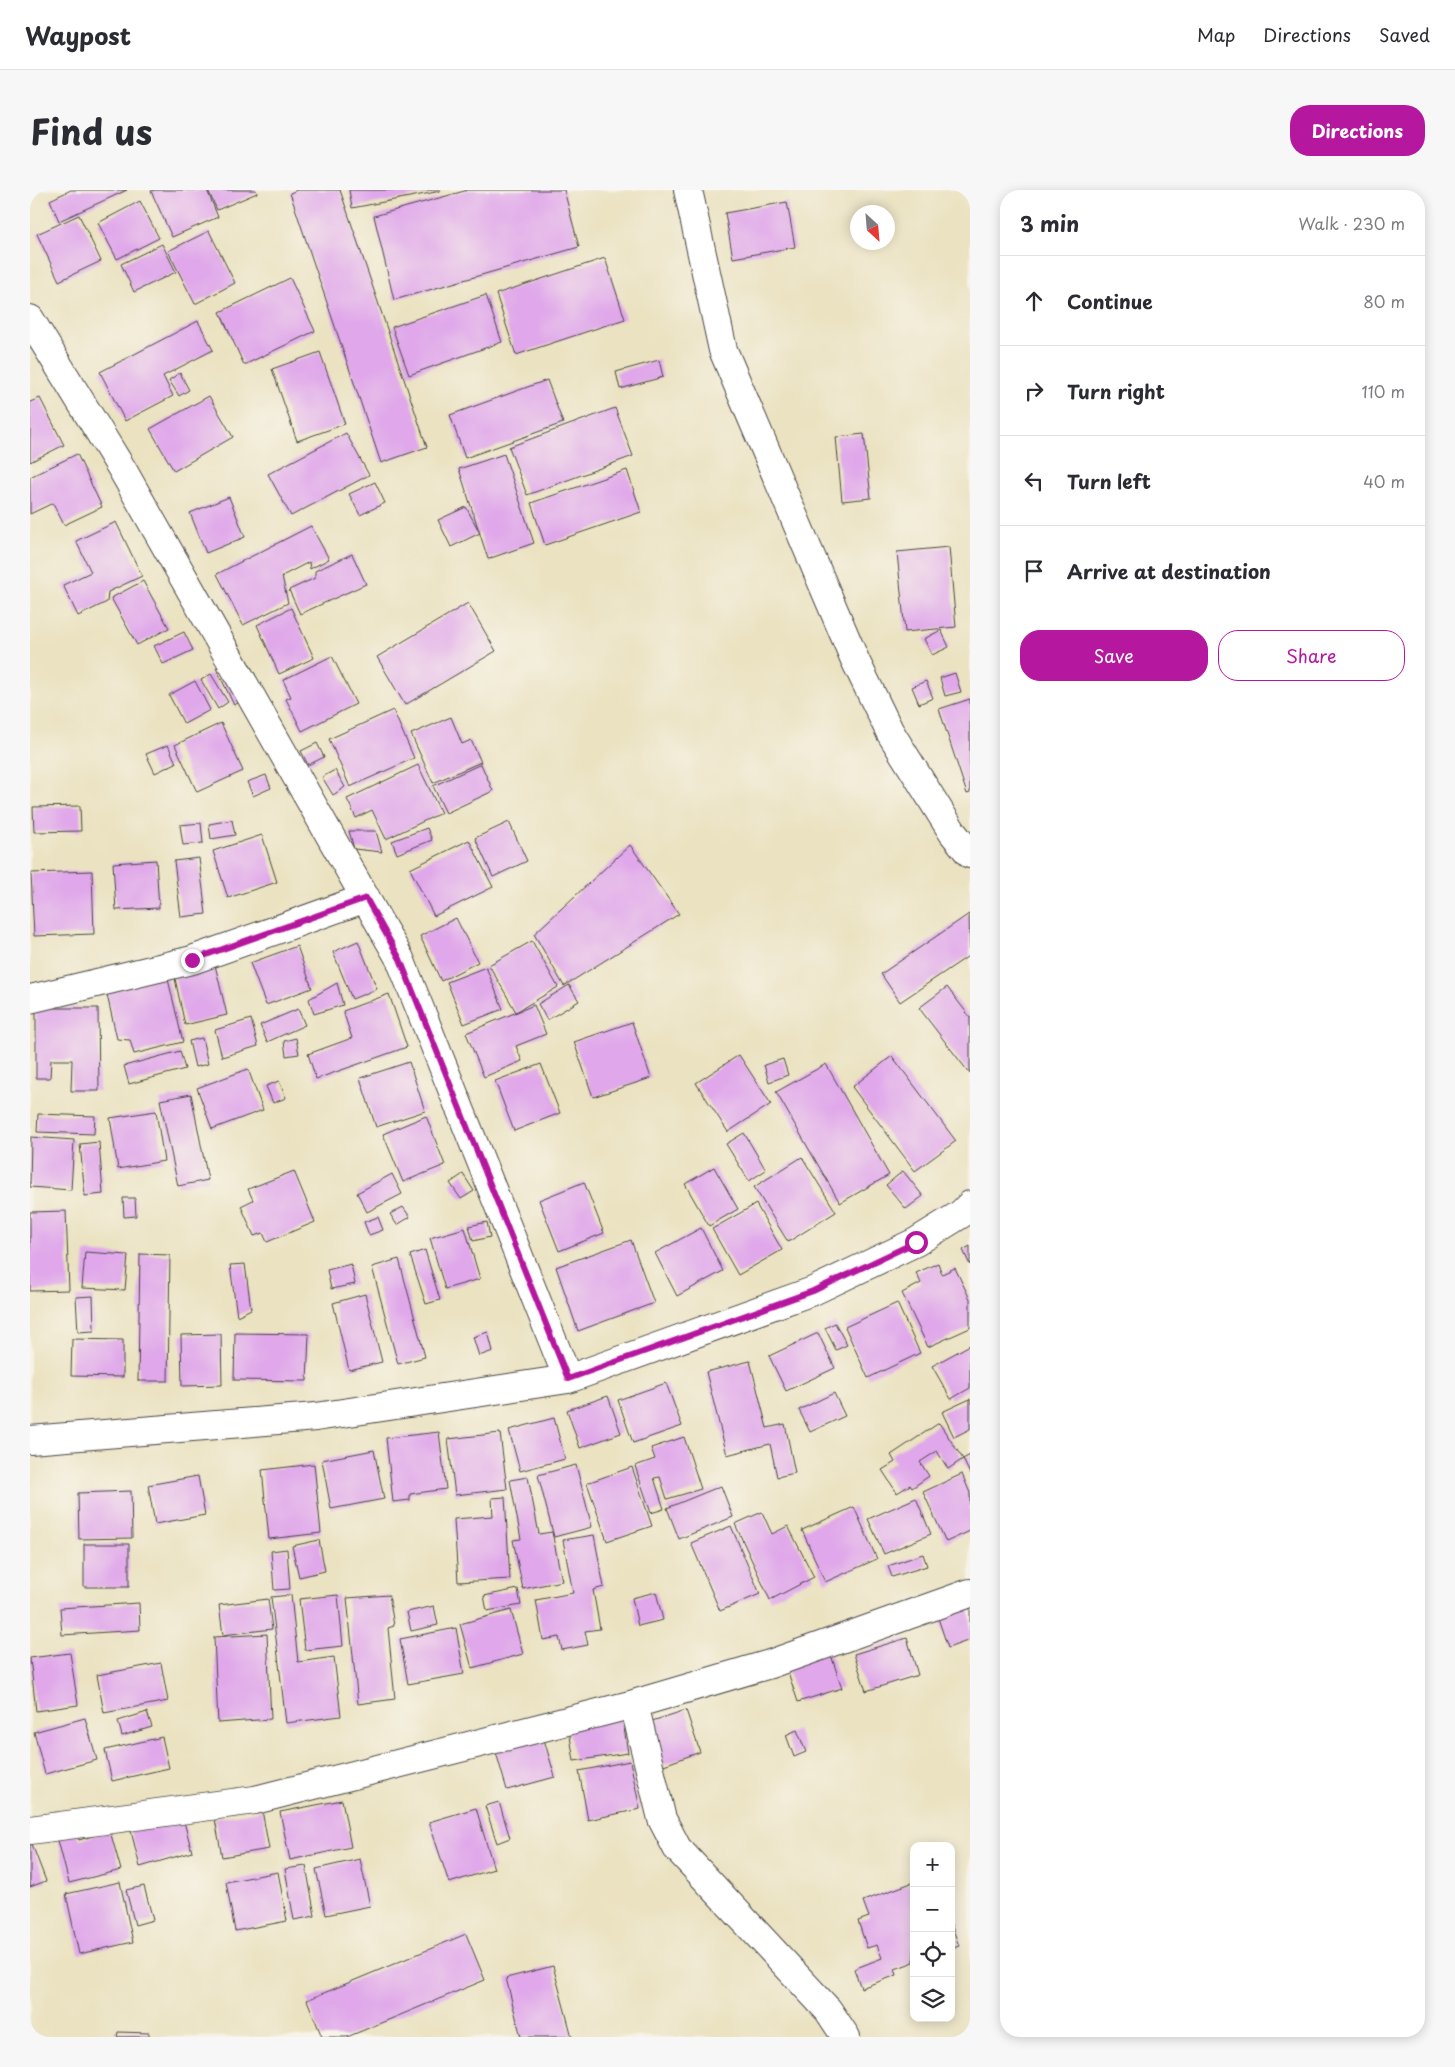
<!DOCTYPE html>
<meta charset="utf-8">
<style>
body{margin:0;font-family:"Playpen Sans",sans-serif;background:#f7f7f7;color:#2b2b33}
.controls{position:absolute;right:15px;bottom:15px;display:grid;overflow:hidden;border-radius:10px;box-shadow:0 2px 12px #0003}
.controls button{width:45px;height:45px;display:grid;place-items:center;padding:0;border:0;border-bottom:1px solid #e1e1e2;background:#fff;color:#2b2b33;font:25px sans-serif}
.compass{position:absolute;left:820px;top:15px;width:45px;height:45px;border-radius:50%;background:#fff;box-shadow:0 2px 12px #0003;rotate:154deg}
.stop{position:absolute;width:15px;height:15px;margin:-11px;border:4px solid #b5179e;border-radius:50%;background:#fff}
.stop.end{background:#b5179e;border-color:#fff;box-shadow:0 1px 5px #0008}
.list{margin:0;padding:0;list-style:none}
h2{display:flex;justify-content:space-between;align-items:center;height:65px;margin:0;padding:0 20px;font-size:21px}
h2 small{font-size:16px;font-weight:400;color:#7c7c81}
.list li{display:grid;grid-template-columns:32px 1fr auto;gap:15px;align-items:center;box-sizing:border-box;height:90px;padding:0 20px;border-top:1px solid #e1e1e2}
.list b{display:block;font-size:19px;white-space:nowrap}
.list em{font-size:16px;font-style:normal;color:#7c7c81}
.actions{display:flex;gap:10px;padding:15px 20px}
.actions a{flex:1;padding:11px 0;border:1px solid #b5179e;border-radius:20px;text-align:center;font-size:18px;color:#b5179e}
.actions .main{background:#b5179e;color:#fff}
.icon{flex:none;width:28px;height:28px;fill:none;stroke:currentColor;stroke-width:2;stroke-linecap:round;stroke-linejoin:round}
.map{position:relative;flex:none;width:940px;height:1847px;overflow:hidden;border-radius:20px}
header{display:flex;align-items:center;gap:30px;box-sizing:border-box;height:70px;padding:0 25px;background:#fff;border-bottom:1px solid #e1e1e2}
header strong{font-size:24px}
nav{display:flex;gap:28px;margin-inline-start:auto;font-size:18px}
.intro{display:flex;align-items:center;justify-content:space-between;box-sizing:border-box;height:120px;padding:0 30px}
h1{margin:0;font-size:35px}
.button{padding:12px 22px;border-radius:20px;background:#b5179e;color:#fff;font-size:18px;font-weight:700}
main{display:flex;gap:30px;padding:0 30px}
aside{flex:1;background:#fff;border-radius:20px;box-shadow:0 2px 12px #0003}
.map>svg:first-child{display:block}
.building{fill:#e0a8ea}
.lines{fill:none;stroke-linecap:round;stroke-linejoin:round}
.street-casing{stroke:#484642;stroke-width:30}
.street{stroke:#fff;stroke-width:28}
.route{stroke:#b5179e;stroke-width:6}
</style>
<header>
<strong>Waypost</strong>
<nav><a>Map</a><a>Directions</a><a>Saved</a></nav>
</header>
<div class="intro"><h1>Find us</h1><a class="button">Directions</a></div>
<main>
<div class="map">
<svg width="940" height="1847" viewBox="0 0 940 1847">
<rect width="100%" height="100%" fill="#f7f3e8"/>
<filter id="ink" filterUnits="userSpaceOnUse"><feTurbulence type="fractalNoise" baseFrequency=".02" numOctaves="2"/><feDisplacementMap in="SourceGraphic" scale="10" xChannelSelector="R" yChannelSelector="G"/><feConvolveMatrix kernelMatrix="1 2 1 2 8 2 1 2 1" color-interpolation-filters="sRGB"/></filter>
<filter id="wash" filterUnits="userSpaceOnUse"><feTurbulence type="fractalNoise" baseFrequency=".0096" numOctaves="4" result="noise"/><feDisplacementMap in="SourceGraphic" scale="20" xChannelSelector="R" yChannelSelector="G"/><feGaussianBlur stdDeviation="1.12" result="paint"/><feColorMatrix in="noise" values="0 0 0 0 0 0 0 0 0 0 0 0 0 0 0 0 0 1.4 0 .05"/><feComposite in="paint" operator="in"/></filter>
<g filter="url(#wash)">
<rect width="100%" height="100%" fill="#ebe2c1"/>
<g id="blocks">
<path class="building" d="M 41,0 L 97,0 L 29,31 L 20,10 Z
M 125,0 L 177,0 L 188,27 L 142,47 L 121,1 Z
M 178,0 L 226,0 L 227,3 L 187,20 Z
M 267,0 L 310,0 L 397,257 L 351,273 L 260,3 Z
M 319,0 L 411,0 L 411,1 L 322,18 Z
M 438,0 L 534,0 L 549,57 L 364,110 L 344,26 Z
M 110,11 L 129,48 L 87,69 L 68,33 Z
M 757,12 L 765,57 L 703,68 L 695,23 Z
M 49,25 L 71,71 L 29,91 L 7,44 Z
M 179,41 L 205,93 L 165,114 L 138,61 Z
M 132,54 L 146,82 L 104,102 L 91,74 Z
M 575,68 L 595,129 L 486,165 L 466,104 Z
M 260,88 L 285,141 L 214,175 L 190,122 Z
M 456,105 L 472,152 L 379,185 L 362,137 Z
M 168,131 L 183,160 L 133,186 L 143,206 L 95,231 L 70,182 Z
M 290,162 L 315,234 L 267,251 L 242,179 Z
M 629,170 L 633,187 L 590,199 L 586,182 Z
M 150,183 L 159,200 L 149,206 L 139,190 Z
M 517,190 L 533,233 L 435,268 L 420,225 Z
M 179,206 L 203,247 L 144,281 L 120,239 Z
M 10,208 L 34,255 L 0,272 L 0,212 Z
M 585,218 L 603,266 L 497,305 L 479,257 Z
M 316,243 L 339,285 L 261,326 L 238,284 Z
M 834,244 L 841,308 L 812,311 L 806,247 Z
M 47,264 L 72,317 L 34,335 L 23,313 L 0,324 L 0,287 Z
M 474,264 L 504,353 L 458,369 L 429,279 Z
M 597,280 L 611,322 L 515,355 L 501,313 Z
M 345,292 L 355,313 L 330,325 L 319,304 Z
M 199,307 L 215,347 L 176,363 L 160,323 Z
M 436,317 L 450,343 L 421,357 L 408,330 Z
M 86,332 L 112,386 L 78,402 L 77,412 L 48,426 L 33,395 L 61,382 L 46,351 Z
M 281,336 L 299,369 L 280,379 L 279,372 L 252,386 L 258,413 L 213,435 L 187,384 Z
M 919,357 L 926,437 L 875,442 L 867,362 Z
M 322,364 L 336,394 L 270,424 L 259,400 L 285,388 L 285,381 Z
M 113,391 L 139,438 L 107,455 L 81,408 Z
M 438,413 L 466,461 L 375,515 L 347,467 Z
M 261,418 L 284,468 L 249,484 L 227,435 Z
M 911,440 L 919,457 L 902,465 L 894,449 Z
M 154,442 L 163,460 L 133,474 L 124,456 Z
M 302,466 L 326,514 L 272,541 L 256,509 L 261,507 L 253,490 Z
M 197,472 L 215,509 L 204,515 L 186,478 Z
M 925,483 L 931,502 L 915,506 L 910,488 Z
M 181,484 L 198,512 L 188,519 L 171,490 Z
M 165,491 L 180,520 L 154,534 L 139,505 Z
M 896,491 L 903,508 L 889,514 L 882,497 Z
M 940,509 L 940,603 L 937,604 L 909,519 Z
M 363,520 L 384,568 L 320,597 L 299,549 Z
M 421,527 L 432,554 L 441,550 L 451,572 L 403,593 L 381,544 Z
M 191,533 L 213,581 L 167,602 L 145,555 Z
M 287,553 L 294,567 L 278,575 L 271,561 Z
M 138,555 L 146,573 L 125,583 L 116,564 Z
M 451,574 L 463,601 L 416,623 L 403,596 Z
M 388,575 L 411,623 L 356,649 L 342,620 L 326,628 L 317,609 Z
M 305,580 L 315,597 L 303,605 L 292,587 Z
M 236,585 L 241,598 L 223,606 L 217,592 Z
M 50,616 L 51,641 L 4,642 L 3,617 Z
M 202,630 L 205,645 L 181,649 L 179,634 Z
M 479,632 L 497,671 L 463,687 L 445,648 Z
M 171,633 L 173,653 L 153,655 L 150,635 Z
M 397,638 L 402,650 L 367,664 L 362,651 Z
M 319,641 L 346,641 L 352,662 L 324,659 Z
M 232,645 L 247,692 L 198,708 L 183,661 Z
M 439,650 L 463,697 L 404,726 L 380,679 Z
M 600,655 L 649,724 L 534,796 L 504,744 Z
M 169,668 L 176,724 L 151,727 L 144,671 Z
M 126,670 L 129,718 L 86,720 L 83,673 Z
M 62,681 L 64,744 L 4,746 L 1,683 Z
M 939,724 L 940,765 L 870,812 L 851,784 Z
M 426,728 L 448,772 L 411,791 L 390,746 Z
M 328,751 L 347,799 L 322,809 L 303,762 Z
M 502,751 L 528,797 L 486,822 L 459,775 Z
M 267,756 L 282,798 L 236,815 L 220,773 Z
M 185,775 L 197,825 L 155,835 L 144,784 Z
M 456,777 L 473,819 L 434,834 L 417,792 Z
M 136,781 L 153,852 L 104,864 L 100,850 L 87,849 L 75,796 Z
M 307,793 L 313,815 L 284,824 L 279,809 Z
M 539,795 L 549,811 L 517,830 L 508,814 Z
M 917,797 L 940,827 L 940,884 L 889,818 Z
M 359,804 L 377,857 L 286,889 L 278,864 L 322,848 L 313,821 Z
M 504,815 L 516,844 L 486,856 L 492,871 L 454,887 L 436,843 Z
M 6,818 L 68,818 L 69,901 L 41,901 L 42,870 L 21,870 L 20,888 L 6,888 Z
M 268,819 L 275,835 L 237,852 L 230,835 Z
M 221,829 L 228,856 L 192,867 L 185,840 Z
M 602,832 L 621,888 L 563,907 L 544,852 Z
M 172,848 L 178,874 L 165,877 L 159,851 Z
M 266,848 L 269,864 L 256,866 L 254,851 Z
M 150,861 L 155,879 L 99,894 L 94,876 Z
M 709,865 L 741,914 L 698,942 L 666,893 Z
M 862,866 L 926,951 L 885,981 L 822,897 Z
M 753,869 L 758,885 L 739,892 L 734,875 Z
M 379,872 L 395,921 L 346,937 L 330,888 Z
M 511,874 L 530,923 L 484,941 L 465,891 Z
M 796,874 L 859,985 L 810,1013 L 746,902 Z
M 218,879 L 233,920 L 182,939 L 167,898 Z
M 249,891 L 256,908 L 243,913 L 236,896 Z
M 161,904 L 178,990 L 148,996 L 130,910 Z
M 126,921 L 134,971 L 88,979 L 80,928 Z
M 8,924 L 65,926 L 64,944 L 7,942 Z
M 396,926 L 415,975 L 373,992 L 353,944 Z
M 714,943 L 736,980 L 719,991 L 696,954 Z
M 1,947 L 44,950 L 41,1000 L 0,997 Z
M 69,952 L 73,1004 L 55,1006 L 50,954 Z
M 772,967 L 806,1022 L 758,1052 L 724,997 Z
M 684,977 L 708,1019 L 679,1036 L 655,994 Z
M 264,981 L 285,1032 L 237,1052 L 233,1043 L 224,1046 L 211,1016 L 223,1010 L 218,999 Z
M 873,981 L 893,1006 L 876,1019 L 856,995 Z
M 362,984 L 372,1004 L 337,1022 L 327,1003 Z
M 433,984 L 444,1001 L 431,1009 L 420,993 Z
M 554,992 L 574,1043 L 529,1061 L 509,1010 Z
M 93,1008 L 105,1008 L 106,1026 L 94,1027 Z
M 726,1014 L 752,1060 L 708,1085 L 682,1039 Z
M 373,1017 L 380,1027 L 367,1035 L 360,1024 Z
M 36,1021 L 39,1100 L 0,1101 L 0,1022 Z
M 348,1027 L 353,1040 L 339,1045 L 334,1032 Z
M 457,1032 L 460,1047 L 443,1051 L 439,1036 Z
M 435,1038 L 450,1089 L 415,1099 L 400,1048 Z
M 671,1038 L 693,1081 L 647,1106 L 625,1063 Z
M 601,1050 L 624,1113 L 548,1141 L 526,1077 Z
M 940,1056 L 940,1075 L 933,1060 Z
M 395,1060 L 410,1110 L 396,1114 L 380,1065 Z
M 55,1062 L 98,1065 L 95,1100 L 52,1098 Z
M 110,1064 L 140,1065 L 138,1191 L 108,1191 Z
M 369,1069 L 395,1167 L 368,1174 L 342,1077 Z
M 908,1073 L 912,1084 L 925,1078 L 940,1109 L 940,1138 L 898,1157 L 872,1103 L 891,1093 L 886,1083 Z
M 215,1074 L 221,1119 L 207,1126 L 200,1075 Z
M 321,1074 L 325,1094 L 301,1099 L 297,1080 Z
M 335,1104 L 352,1172 L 319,1180 L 303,1113 Z
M 63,1106 L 64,1141 L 48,1142 L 46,1107 Z
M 867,1113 L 890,1163 L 838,1188 L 815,1137 Z
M 805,1133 L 817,1155 L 806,1160 L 795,1138 Z
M 458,1142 L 463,1161 L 449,1166 L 443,1147 Z
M 205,1143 L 279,1144 L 277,1191 L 204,1190 Z
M 788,1143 L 805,1178 L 756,1201 L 739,1166 Z
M 191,1144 L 192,1195 L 152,1196 L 151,1145 Z
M 42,1149 L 93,1150 L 93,1187 L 41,1186 Z
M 940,1155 L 940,1198 L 921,1209 L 902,1176 Z
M 720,1171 L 737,1238 L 755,1234 L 765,1283 L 747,1287 L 740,1254 L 697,1265 L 676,1182 Z
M 636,1193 L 652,1236 L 603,1253 L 588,1210 Z
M 804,1203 L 815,1226 L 780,1242 L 769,1220 Z
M 578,1206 L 591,1243 L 550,1258 L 537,1220 Z
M 940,1209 L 940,1239 L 924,1247 L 912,1222 Z
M 524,1228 L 535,1269 L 490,1281 L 479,1240 Z
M 909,1233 L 933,1269 L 918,1279 L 907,1261 L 890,1272 L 899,1286 L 882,1298 L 880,1295 L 867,1303 L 852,1280 L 865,1272 L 861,1265 Z
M 409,1242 L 416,1299 L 380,1304 L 380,1310 L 363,1312 L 356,1248 Z
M 470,1243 L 477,1299 L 425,1305 L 418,1249 Z
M 654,1247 L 671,1299 L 637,1309 L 630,1287 L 624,1288 L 634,1319 L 621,1323 L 605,1276 L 625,1269 L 621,1258 Z
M 344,1260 L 354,1309 L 301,1319 L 292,1270 Z
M 940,1265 L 940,1284 L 933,1269 Z
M 284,1274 L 291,1343 L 239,1349 L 232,1280 Z
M 546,1275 L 562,1337 L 524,1347 L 508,1285 Z
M 602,1277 L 622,1336 L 577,1351 L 557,1293 Z
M 932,1284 L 940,1303 L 940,1341 L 916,1352 L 893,1302 Z
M 168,1286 L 175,1325 L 125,1334 L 118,1295 Z
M 498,1287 L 509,1344 L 522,1342 L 532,1391 L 493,1399 L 483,1350 L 491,1349 L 480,1290 Z
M 691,1296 L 703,1327 L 649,1349 L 637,1318 Z
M 101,1301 L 102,1348 L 49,1349 L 48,1303 Z
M 475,1307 L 480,1389 L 428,1392 L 424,1329 L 463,1326 L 462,1308 Z
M 886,1308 L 901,1344 L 854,1364 L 838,1329 Z
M 824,1317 L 847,1369 L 795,1392 L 772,1340 Z
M 732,1322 L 742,1344 L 758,1336 L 784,1387 L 740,1410 L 705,1334 Z
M 701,1336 L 730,1404 L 690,1421 L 661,1353 Z
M 564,1345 L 574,1397 L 563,1400 L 570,1439 L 555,1441 L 558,1455 L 532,1460 L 529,1447 L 513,1450 L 506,1410 L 543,1403 L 533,1350 Z
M 289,1350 L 295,1381 L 269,1387 L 262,1356 Z
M 54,1354 L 99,1354 L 99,1397 L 54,1397 Z
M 257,1359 L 260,1399 L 244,1400 L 241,1361 Z
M 893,1364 L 897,1376 L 862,1387 L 858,1376 Z
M 488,1399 L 491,1415 L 457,1421 L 454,1406 Z
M 626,1402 L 633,1430 L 608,1436 L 602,1408 Z
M 261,1405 L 268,1472 L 304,1467 L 311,1526 L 256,1533 L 241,1407 Z
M 308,1405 L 313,1456 L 275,1460 L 269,1409 Z
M 359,1405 L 364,1436 L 358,1438 L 365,1509 L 328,1514 L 317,1408 Z
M 238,1409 L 242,1439 L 193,1445 L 189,1415 Z
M 109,1413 L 110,1440 L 32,1445 L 30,1418 Z
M 940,1414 L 940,1450 L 918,1458 L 907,1425 Z
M 404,1416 L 408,1435 L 381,1441 L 377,1422 Z
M 481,1420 L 493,1464 L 442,1478 L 430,1434 Z
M 426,1438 L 434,1484 L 378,1494 L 370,1449 Z
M 237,1444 L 241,1529 L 188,1533 L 184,1447 Z
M 877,1448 L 888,1485 L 836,1501 L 824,1464 Z
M 800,1462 L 812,1498 L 768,1512 L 756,1476 Z
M 40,1463 L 48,1515 L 6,1521 L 0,1468 Z
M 131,1473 L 138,1511 L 74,1523 L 67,1485 Z
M 656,1520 L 670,1562 L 631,1576 L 616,1533 Z
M 117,1522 L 122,1537 L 92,1546 L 88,1531 Z
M 592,1526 L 598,1563 L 544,1571 L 538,1534 Z
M 55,1528 L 67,1570 L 15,1584 L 4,1542 Z
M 767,1540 L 776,1562 L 764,1567 L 756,1545 Z
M 513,1546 L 525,1587 L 477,1600 L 465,1559 Z
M 132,1547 L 139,1578 L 82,1591 L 75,1560 Z
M 600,1571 L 610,1619 L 558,1630 L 549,1581 Z
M 312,1610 L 321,1657 L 260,1670 L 250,1622 Z
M 469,1612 L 480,1648 L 467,1653 L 455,1616 Z
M 446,1618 L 464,1679 L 419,1693 L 399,1632 Z
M 232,1620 L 239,1659 L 192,1667 L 185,1629 Z
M 152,1624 L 162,1662 L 110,1677 L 101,1641 L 128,1634 Z
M 46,1641 L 49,1650 L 80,1641 L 91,1680 L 39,1693 L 27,1646 Z
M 0,1649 L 16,1691 L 0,1697 Z
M 330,1669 L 340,1716 L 296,1725 L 286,1679 Z
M 276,1676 L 285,1726 L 264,1730 L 255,1679 Z
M 248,1682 L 257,1731 L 205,1741 L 196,1692 Z
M 90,1692 L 103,1752 L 49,1764 L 36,1704 Z
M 884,1692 L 884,1772 L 865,1779 L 867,1785 L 831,1798 L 824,1779 L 852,1768 L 847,1755 L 837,1758 L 828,1731 L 839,1727 L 833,1711 Z
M 114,1696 L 123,1730 L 105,1735 L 96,1700 Z
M 921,1734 L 929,1756 L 921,1759 Z
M 436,1744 L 455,1790 L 317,1847 L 292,1847 L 277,1810 Z
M 523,1776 L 542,1847 L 491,1847 L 476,1788 Z
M 88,1842 L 119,1843 L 119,1847 L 87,1847 Z"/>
</g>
</g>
<g filter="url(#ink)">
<use href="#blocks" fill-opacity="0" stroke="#484642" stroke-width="1"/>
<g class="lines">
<defs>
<path id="street" d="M 658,0 L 693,160 L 825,470 L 860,542 L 923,643 L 940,664
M 0,129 L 92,279 L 370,769 L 538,1189
M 0,809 L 162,770 L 336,708
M 0,1250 L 286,1227 L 538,1189 L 783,1101 L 886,1052 L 931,1024 L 940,1015
M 604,1514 L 632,1629 L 647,1658 L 798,1820 L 816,1847
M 0,1640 L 225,1610 L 604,1514 L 740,1474 L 940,1403"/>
</defs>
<use href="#street" class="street-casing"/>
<use href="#street" class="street"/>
</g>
</g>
<g class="lines" filter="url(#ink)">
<path class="route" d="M 162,770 L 336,708 L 370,769 L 538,1189 L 783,1101 L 886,1052"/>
</g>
</svg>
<div class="controls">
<button>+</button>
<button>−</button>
<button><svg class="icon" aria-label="locate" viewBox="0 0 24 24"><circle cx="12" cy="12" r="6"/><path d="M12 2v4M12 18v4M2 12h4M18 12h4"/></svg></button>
<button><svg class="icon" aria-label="layers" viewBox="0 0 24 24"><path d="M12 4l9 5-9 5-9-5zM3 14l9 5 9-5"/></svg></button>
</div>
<svg class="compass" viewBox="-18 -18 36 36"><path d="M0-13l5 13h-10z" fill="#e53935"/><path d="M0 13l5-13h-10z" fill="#7c7c81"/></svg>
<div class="stop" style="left:886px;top:1052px"></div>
<div class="stop end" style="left:162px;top:770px"></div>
</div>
<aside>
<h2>3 min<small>Walk · 230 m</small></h2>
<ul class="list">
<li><svg class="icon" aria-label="ahead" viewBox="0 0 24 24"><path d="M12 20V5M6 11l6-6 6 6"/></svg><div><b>Continue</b></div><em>80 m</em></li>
<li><svg class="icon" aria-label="right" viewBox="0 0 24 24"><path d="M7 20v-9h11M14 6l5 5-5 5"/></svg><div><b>Turn right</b></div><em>110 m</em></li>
<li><svg class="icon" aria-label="left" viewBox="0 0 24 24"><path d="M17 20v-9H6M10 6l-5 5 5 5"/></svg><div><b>Turn left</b></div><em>40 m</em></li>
<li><svg class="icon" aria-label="arrive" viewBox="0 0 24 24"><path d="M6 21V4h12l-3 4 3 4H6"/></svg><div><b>Arrive at destination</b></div></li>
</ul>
<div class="actions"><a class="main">Save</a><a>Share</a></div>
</aside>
</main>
